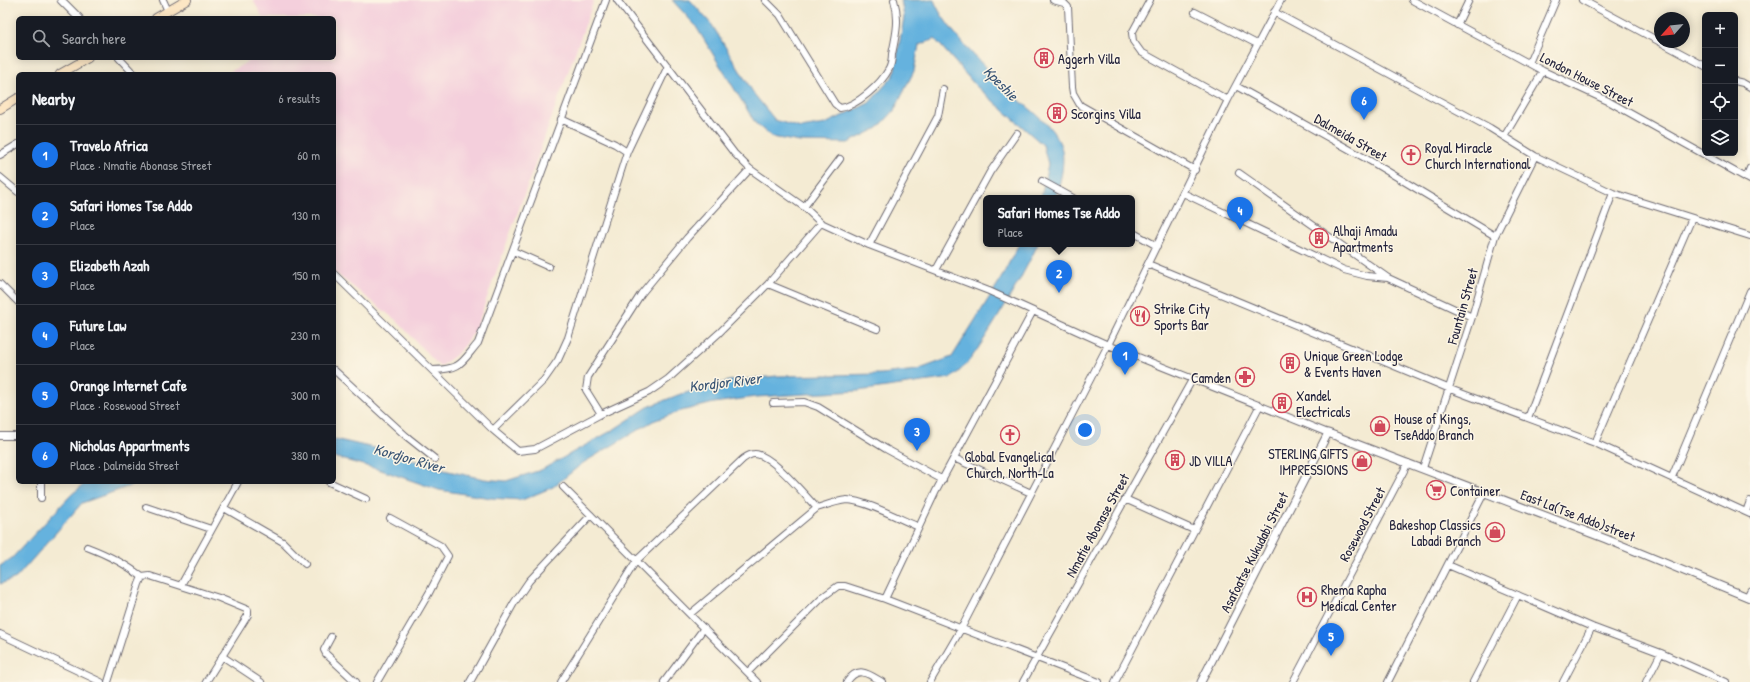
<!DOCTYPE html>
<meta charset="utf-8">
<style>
body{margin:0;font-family:"Patrick Hand",sans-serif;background:#242831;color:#f1f3f6}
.controls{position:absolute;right:12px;top:12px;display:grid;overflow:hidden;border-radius:6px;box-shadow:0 2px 10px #0003}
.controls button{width:36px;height:36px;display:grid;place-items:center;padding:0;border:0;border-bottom:1px solid #363941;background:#171b24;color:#f1f3f6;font:20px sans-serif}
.compass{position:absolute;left:1654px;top:12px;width:36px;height:36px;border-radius:50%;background:#171b24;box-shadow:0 2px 10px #0003;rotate:243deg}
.you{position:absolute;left:1085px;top:430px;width:14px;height:14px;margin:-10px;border:3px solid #fff;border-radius:50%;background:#1a73e8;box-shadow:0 0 0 6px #1a73e833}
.badge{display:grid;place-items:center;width:26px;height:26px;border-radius:50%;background:#1a73e8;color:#fff;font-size:13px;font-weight:700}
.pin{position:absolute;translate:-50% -33px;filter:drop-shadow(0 1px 2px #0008)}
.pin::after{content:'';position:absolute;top:21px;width:14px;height:12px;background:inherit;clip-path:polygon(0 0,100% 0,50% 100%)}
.popup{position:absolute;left:983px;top:195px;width:152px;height:52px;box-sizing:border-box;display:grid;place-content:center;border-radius:6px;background:#171b24;filter:drop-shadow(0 1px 3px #0005);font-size:13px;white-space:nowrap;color:#9ea1a6}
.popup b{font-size:15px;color:#f1f3f6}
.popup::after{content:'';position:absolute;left:50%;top:100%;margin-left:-8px;border:8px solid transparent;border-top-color:#171b24}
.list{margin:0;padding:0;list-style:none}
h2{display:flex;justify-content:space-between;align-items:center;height:52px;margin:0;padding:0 16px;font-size:17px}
h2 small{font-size:13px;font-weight:400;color:#9ea1a6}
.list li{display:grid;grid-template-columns:26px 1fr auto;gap:12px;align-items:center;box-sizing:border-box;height:60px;padding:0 16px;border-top:1px solid #363941}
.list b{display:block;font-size:15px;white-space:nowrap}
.list p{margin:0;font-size:13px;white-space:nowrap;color:#9ea1a6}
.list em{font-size:13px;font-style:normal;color:#9ea1a6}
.icon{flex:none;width:22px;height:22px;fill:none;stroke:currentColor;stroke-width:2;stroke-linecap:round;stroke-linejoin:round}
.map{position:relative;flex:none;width:1750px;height:682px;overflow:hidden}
.search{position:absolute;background:#171b24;box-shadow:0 2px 10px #0003;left:16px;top:16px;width:320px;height:44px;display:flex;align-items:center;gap:10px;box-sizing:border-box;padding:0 14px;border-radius:6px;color:#9ea1a6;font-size:15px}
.panel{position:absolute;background:#171b24;box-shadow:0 2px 10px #0003;left:16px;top:72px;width:320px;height:412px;border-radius:6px}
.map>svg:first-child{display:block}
.built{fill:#f4cfdc}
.water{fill:#65b2de;stroke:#446a8c}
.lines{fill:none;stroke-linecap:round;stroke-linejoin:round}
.minor-casing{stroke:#6c6870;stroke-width:8}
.tertiary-casing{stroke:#6c6870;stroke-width:9}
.secondary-casing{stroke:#6c6870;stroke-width:10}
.minor{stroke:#fff;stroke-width:6}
.tertiary{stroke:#fff;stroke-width:7}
.secondary{stroke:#fce6c4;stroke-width:8}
.labels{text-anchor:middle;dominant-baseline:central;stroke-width:3;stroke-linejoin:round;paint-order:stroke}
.poi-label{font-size:14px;fill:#22223b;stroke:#fcf5e5;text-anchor:start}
.street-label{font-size:14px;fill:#22223b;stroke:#fcf5e5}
.water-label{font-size:15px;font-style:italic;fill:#395474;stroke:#fcf5e5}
</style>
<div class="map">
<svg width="1750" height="682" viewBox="0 0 1750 682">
<rect width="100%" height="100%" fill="#fcf5e5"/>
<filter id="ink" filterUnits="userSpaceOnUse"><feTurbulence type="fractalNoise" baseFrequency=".025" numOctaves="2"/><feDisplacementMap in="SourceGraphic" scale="8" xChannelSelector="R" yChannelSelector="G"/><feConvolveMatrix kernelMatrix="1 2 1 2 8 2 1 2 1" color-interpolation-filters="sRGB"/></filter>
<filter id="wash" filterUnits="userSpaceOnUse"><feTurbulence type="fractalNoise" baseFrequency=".012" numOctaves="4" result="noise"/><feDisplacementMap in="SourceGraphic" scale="16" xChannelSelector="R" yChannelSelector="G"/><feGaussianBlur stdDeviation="0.9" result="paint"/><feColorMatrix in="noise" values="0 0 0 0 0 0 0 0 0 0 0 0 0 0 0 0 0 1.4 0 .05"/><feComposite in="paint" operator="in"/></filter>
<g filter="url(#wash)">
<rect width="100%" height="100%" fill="#f4ebd3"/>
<path class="built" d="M 253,0 L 594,0 L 475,331 L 457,354 L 440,367 L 397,321 L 334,272 L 334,74 L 226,74 L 254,58 L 334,58 L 334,18 L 263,18 Z"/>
<path class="water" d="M 672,0 L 690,0 L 712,25 L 754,94 L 775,120 L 801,128 L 825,124 L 869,103 L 894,75 L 904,17 L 901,0 L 934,0 C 944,28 990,72 1012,94 C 1029,109 1056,126 1062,150 C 1065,166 1060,183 1055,198 L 1041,198 L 1048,164 L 1043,145 L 976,86 L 935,39 L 919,45 L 914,71 L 894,111 L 878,128 L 848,143 L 800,142 L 772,137 L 756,124 L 695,25 Z
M 1019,244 L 1038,244 C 1023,275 1008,301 990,330 C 979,347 968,366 951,378 L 858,391 L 755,397 L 714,403 L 681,411 L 653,421 L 583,463 L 553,487 L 522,500 L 491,498 L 439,490 L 381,470 L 334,457 L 334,439 L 383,450 L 439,469 L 484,479 L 506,481 L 541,470 L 613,430 L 648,407 L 678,395 L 729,381 L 777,376 L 881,374 L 917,370 L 952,357 L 999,282 Z
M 87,482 L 141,482 L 82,503 L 16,578 L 0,584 L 0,566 L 12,558 L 72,494 Z"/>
</g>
<g filter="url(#ink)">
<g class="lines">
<defs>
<path id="minor" d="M 163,0 L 168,11
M 617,0 L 734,153 L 750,169 L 804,207 L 821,223 L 869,245 L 989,291 L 1108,345 L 1328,433
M 765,0 L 780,15 L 835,104 L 840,108 C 857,106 881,84 889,69 C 891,65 892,59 892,54 C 896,35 900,19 894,0
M 1053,0 L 1064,3 L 1068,7 L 1072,87 L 1073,93 L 1080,105 L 1195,170
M 1150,0 L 1132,33 L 1133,41 L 1141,52 L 1228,100
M 1412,0 L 1543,71 L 1608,101 L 1750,180
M 1582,0 L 1705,66
M 1195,12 L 1257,44
M 1274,12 L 1490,128 L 1535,156 L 1613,193 L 1750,236
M 1457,25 L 1469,0
M 119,58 L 134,74
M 1529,63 L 1556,0
M 1735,81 L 1743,83 L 1750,87
M 1236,86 L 1372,162 L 1495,236
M 1504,137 L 1543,71
M 627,152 L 668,66
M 0,155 L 18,144
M 1239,173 L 1388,278
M 0,177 L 18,192
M 1746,178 L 1750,168
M 1042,181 L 1073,198
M 1183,193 L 1344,270 L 1367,276 L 1388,278 L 1472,317
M 804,207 L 840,159
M 1132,232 L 1157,246
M 869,245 L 938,116 L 943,89
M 513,251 L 549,267
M 1148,264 L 1450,389 L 1595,443 L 1750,514
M 936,270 L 990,172 L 1017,133
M 334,274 L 493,430 L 518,451 L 535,449 L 601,414 L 649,392 L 668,379 L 719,333 L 768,284 L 821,223
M 0,284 L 18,302
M 768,284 L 877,329
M 334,370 L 406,436 L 435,459
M 433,370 C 462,369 461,363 478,343 L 606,0
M 773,403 L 804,402 L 818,407 L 886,449 L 943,480
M 601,414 L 586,390 L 588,377 L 641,294 L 687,238 L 750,169
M 1528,418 L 1613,193
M 493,430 L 544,380 L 558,360 L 568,338 L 627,152 L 615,144 L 561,119
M 0,436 L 18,436
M 1595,443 L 1692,218
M 954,458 L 1031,493
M 1423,468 L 1472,317 L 1495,236 L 1535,156
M 1672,477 L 1750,291
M 41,482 L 41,498
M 329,482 L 366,499
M 563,487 L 757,682
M 1125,499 L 1194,530
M 146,507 L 211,529
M 224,508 L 283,542 L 305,564
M 1746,512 L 1750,501
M 87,547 C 108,555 125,563 142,577
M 1448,565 L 1592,627 L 1661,653 L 1726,682
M 181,585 L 238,482
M 1747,597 L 1750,591
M 885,599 L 936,491 L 1033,311
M 690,614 L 817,508 C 826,505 837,501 847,500 C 864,500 902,520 919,527
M 0,634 L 101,682
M 331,637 L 324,650 L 326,654 L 356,682
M 222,656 L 261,682
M 748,672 L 824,596 L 838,586 L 845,586 L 885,599 L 1099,682
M 108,682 L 139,584 L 142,577 L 150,576 L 219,598 L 248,610 L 248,615 L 206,682
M 377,682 L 429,593 L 448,556 L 441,546 L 390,518
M 470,682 L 514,603 L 529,581 L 591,515
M 561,682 L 636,561 L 743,459 C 746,457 750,454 754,454 C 771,453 805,496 817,508
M 664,682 L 704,628
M 847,682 C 858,665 869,674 882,682
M 930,682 L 961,629 L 1108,345 L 1228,100 L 1281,0
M 1023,682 L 1192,380
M 1115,682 L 1260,405
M 1293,682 L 1408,463
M 1388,682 L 1484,493
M 1473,682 L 1518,595
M 1563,682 L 1592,627
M 1646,682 L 1661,653"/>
<path id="tertiary" d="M 61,0 L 79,18
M 1201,682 L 1328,433 L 1606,539 L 1750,598"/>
<path id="secondary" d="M 156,18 L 187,0
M 60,74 L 88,58
M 0,109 L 18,98"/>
</defs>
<use href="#minor" class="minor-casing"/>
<use href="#tertiary" class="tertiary-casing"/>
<use href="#secondary" class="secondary-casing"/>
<use href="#minor" class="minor"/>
<use href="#tertiary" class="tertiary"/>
<use href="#secondary" class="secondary"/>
</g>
</g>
<defs>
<symbol id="building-ring" viewBox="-11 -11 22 22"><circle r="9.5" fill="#fcf5e5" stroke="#d1495b" stroke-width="1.5"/><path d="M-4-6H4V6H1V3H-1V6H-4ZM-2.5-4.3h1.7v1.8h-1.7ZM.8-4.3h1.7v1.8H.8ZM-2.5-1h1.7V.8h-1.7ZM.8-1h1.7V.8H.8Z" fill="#d1495b"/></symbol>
<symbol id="church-ring" viewBox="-11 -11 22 22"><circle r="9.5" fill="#fcf5e5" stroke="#d1495b" stroke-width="1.5"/><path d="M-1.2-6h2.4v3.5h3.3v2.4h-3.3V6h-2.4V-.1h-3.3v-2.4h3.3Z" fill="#d1495b"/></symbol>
<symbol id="restaurant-ring" viewBox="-11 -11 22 22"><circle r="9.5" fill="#fcf5e5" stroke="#d1495b" stroke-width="1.5"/><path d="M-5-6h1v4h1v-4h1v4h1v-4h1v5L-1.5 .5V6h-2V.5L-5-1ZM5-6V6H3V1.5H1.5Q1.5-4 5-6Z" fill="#d1495b"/></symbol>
<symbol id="pharmacy-ring" viewBox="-11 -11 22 22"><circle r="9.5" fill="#fcf5e5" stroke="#d1495b" stroke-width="1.5"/><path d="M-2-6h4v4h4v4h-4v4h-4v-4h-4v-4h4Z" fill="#d1495b"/></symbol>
<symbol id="shop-ring" viewBox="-11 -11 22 22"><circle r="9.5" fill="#fcf5e5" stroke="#d1495b" stroke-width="1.5"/><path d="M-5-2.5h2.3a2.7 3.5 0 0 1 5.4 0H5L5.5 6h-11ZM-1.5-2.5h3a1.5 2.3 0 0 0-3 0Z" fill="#d1495b"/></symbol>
<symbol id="supermarket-ring" viewBox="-11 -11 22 22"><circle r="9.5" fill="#fcf5e5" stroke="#d1495b" stroke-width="1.5"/><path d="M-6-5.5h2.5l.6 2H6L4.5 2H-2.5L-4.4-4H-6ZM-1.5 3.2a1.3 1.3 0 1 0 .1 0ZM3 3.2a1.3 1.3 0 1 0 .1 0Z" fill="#d1495b"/></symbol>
<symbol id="hospital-ring" viewBox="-11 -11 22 22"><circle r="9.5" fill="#fcf5e5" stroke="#d1495b" stroke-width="1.5"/><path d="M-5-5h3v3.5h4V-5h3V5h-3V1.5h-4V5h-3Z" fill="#d1495b"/></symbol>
</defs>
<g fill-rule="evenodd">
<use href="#building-ring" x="1033" y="47" width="22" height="22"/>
<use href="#building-ring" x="1046" y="102" width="22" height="22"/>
<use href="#church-ring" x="1400" y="144" width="22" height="22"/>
<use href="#building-ring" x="1308" y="227" width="22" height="22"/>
<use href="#restaurant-ring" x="1129" y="305" width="22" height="22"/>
<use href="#building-ring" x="1279" y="352" width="22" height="22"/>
<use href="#pharmacy-ring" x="1234" y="366" width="22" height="22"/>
<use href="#building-ring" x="1271" y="392" width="22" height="22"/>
<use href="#shop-ring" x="1369" y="415" width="22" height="22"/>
<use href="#church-ring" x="999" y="424" width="22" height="22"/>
<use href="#building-ring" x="1164" y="449" width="22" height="22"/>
<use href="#shop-ring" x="1351" y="450" width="22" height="22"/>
<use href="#supermarket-ring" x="1425" y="479" width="22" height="22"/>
<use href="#shop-ring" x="1484" y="521" width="22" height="22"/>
<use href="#hospital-ring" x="1296" y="586" width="22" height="22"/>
</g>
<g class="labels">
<g class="poi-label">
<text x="1058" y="58">Aggerh Villa</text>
<text x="1071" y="113">Scorgins Villa</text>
<text x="1425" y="147">Royal Miracle<tspan x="1425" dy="16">Church International</tspan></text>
<text x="1333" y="230">Alhaji Amadu<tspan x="1333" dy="16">Apartments</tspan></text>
<text x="1154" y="308">Strike City<tspan x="1154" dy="16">Sports Bar</tspan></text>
<text x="1304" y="355">Unique Green Lodge<tspan x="1304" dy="16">&amp; Events Haven</tspan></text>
<text x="1231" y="377" text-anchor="end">Camden</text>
<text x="1296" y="395">Xandel<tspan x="1296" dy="16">Electricals</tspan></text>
<text x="1394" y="418">House of Kings,<tspan x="1394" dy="16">TseAddo Branch</tspan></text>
<text x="1348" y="453" text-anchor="end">STERLING GIFTS<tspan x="1348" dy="16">IMPRESSIONS</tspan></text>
<text x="1010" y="456" text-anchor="middle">Global Evangelical<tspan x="1010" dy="16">Church, North-La</tspan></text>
<text x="1189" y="460">JD VILLA</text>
<text x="1450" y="490">Container</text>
<text x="1481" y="524" text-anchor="end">Bakeshop Classics<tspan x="1481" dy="16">Labadi Branch</tspan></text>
<text x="1321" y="589">Rhema Rapha<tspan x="1321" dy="16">Medical Center</tspan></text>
</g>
<g class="street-label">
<text transform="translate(1587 79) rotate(27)">London House Street</text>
<text transform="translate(1351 137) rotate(30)">Dalmeida Street</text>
<text transform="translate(1462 306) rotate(-74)">Fountain Street</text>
<text transform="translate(1578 515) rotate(21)">East La(Tse Addo)street</text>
<text transform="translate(1362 524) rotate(-62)">Rosewood Street</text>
<text transform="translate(1097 525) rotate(-61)">Nmatie Abonase Street</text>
<text transform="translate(1254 552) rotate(-63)">Asafoatse Kukudabi Street</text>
</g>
<g class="water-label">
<text transform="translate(1001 83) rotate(45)">Kpeshie</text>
<text transform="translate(725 382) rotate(-7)">Kordjor River</text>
<text transform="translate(409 458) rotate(16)">Kordjor River</text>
</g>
</g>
</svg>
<div class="controls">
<button>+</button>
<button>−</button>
<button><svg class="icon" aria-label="locate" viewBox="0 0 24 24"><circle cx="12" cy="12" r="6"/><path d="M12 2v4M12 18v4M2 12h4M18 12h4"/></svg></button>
<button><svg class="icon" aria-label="layers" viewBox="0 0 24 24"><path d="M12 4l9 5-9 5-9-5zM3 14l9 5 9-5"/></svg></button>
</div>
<svg class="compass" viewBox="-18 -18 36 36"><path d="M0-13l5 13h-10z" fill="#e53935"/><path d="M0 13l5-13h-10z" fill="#9ea1a6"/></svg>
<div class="you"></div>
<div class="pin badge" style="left:1125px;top:375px">1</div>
<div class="pin badge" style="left:1059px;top:293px">2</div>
<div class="popup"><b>Safari Homes Tse Addo</b>Place</div>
<div class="pin badge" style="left:917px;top:451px">3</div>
<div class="pin badge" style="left:1240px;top:230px">4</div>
<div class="pin badge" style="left:1331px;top:656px">5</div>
<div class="pin badge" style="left:1364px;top:120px">6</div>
<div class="search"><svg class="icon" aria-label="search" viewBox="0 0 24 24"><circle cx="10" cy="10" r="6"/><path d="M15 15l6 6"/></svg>Search here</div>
<section class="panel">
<h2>Nearby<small>6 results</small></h2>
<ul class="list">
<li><span class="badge">1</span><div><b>Travelo Africa</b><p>Place · Nmatie Abonase Street</p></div><em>60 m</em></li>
<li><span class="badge">2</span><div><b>Safari Homes Tse Addo</b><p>Place</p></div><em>130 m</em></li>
<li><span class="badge">3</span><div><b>Elizabeth Azah</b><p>Place</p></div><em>150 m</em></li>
<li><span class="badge">4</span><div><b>Future Law</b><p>Place</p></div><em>230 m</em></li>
<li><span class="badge">5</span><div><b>Orange Internet Cafe</b><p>Place · Rosewood Street</p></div><em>300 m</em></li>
<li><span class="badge">6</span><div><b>Nicholas Appartments</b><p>Place · Dalmeida Street</p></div><em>380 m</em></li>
</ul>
</section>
</div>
